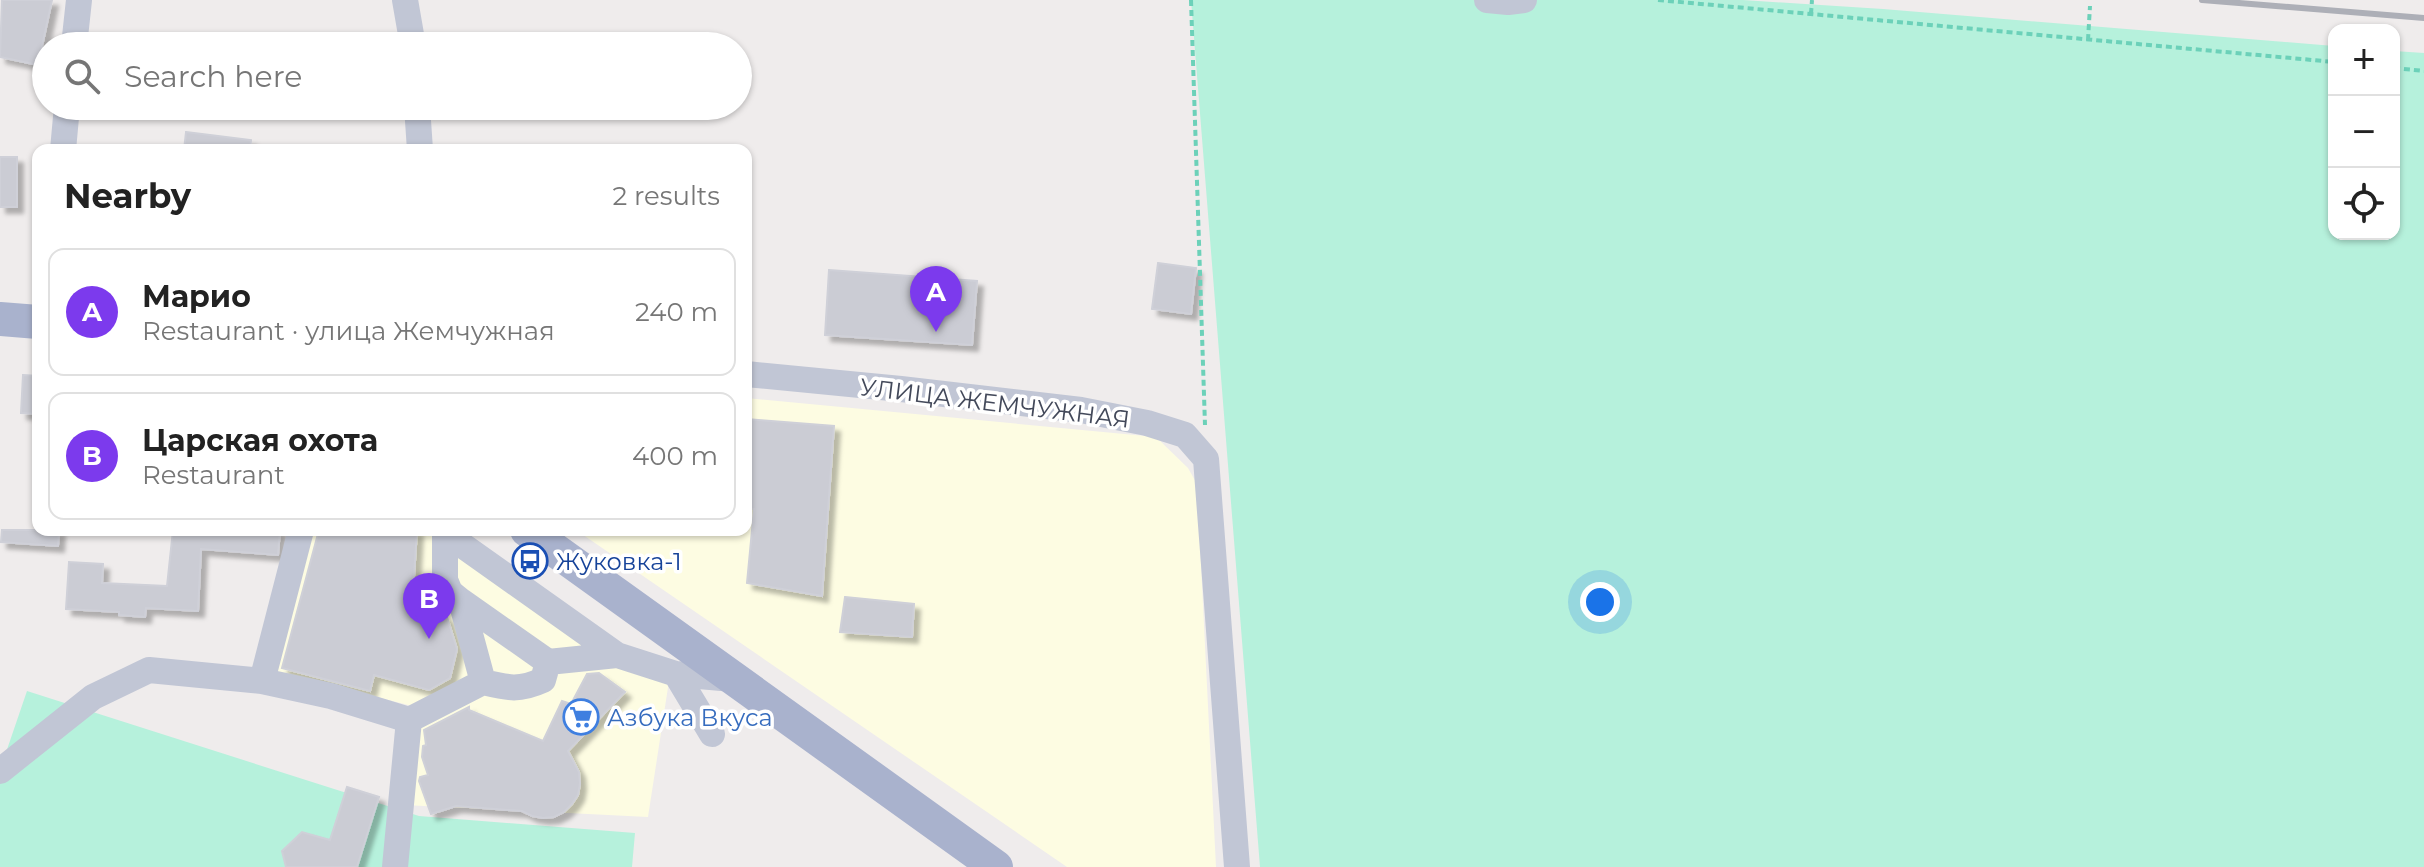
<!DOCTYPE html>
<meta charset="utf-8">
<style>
body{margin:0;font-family:Montserrat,sans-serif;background:#f2f2f2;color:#222}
.controls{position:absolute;right:24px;top:24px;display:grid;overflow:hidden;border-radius:16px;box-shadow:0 2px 6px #0004}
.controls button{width:72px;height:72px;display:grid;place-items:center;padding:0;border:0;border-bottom:2px solid #e0e0e0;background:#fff;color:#222;font:40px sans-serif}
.you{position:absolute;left:1600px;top:602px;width:28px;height:28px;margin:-20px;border:6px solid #fff;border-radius:50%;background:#1a73e8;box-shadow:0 0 0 12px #1a73e833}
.badge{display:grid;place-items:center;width:52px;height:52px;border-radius:50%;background:#7c3aed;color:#fff;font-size:26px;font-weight:700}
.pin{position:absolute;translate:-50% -66px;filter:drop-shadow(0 2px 4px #0008)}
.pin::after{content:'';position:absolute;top:42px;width:28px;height:24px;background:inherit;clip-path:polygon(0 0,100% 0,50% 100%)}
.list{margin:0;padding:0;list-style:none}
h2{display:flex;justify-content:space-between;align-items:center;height:104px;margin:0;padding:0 32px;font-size:34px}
h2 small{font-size:26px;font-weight:400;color:#767676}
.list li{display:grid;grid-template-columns:52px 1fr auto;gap:24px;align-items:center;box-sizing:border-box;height:128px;margin:0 16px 16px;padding:0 16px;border:2px solid #e0e0e0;border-radius:16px}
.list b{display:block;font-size:30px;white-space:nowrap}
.list p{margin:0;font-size:26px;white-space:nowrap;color:#767676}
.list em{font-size:26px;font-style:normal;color:#767676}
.icon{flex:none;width:44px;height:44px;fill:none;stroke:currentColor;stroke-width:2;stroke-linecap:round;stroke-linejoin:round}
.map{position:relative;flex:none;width:2424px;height:867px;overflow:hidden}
.search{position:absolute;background:#fff;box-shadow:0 2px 6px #0004;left:32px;top:32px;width:720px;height:88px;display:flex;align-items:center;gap:20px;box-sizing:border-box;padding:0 28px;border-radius:44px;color:#767676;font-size:30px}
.panel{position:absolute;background:#fff;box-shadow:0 2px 6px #0004;left:32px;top:144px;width:720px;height:392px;border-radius:16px}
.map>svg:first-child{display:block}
.commercial{fill:#fdfce2}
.green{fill:#b6f1dc}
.building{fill:#cbccd4;stroke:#cfd0d8;stroke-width:2;filter:url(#shadow)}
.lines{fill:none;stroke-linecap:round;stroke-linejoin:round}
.path{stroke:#6cd1b9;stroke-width:4;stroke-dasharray:6 4;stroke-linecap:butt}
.minor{stroke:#c1c6d5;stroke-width:26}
.major{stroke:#a9b2cd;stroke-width:34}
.rail{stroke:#adafb7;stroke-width:6}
.labels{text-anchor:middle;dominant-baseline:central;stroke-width:7;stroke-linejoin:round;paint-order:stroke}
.street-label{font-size:24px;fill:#43495a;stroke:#fff}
.transit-label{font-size:24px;fill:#164399;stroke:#fff;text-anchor:start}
.shop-label{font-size:24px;fill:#366cbe;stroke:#fff;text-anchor:start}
</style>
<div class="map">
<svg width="2424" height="867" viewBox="0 0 2424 867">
<defs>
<filter id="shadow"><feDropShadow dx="6" dy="6" stdDeviation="2" flood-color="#0004"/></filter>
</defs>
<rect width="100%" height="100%" fill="#efecec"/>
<path class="commercial" d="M 746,398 L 1156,437 L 1188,468 L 1197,484 L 1216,867 L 1067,867 L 576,530 L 746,530 Z
M 305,530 L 462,530 L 669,681 L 648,817 L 404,805 L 420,708 L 271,670 Z"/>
<path class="green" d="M 1191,0 L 1743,0 L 1883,9 L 2334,46 L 2334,234 L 2394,234 L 2394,51 L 2424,53 L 2424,867 L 1260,867 Z
M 27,691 L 419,816 L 635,833 L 632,867 L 0,867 L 0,770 Z"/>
<path class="building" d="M 2,0 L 52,0 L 38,65 L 0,57 Z
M 186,132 L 251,140 L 250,150 L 184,150 Z
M 0,157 L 17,157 L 17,207 L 0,207 Z
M 1158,263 L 1196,268 L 1191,314 L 1152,309 Z
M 829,270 L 977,281 L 972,345 L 825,335 Z
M 23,375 L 38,376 L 38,414 L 21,413 Z
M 746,419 L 834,426 L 822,596 L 747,583 L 754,509 L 746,508 Z
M 2,530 L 59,530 L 58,546 L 1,542 Z
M 173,530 L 280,530 L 278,555 L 201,549 L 198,611 L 146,608 L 145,617 L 119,615 L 119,612 L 66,609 L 69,562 L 103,564 L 102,583 L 167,586 Z
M 319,530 L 417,530 L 414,577 L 405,606 L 447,617 L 457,649 L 450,678 L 429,690 L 374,675 L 370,691 L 282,668 Z
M 845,597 L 914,604 L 912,637 L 840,632 Z
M 599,673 L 625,692 L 568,751 L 579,772 L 580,784 L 578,795 L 572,804 L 564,812 L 554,817 L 543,818 L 532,816 L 522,811 L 456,806 L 431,814 L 419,781 L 420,777 L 428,775 L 422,757 L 423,746 L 426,745 L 424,730 L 469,707 L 469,710 L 543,741 L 562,701 L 571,704 L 587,674 Z
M 347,787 L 379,797 L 357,867 L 286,867 L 282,851 L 302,832 L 330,840 Z"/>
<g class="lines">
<path class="path" d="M 1191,0 L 1205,425
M 1658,0 L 2334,62
M 1811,14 L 1812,0
M 2088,40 L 2090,6
M 2394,68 L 2424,71"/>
<path class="minor" d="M 405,0 L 413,46
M 1487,0 L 1508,2 L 1524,0
M 74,46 L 79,0
M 417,106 L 420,150
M 63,150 L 67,106
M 746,374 L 901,389 L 1081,410 L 1147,423 L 1185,435 L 1206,459 L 1237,867
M 444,530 L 445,533 L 617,655 L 676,674 L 733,679
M 445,533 L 445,580 L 450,592 L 461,601 L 483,682
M 461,601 L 548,662
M 676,674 L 712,734
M 262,681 L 301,530
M 0,771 L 93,697 L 149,670 L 262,681 L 331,696 L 409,720 L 483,682 C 508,688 519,691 543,680 L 548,662 L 617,655
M 395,867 L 409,720"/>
<path class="major" d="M 0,319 L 38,322
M 527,530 L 996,867"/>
<path class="rail" d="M 2202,0 L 2424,18"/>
</g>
<defs>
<symbol id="bus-ring" viewBox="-11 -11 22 22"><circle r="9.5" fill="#fff" stroke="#1a4fb4" stroke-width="1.5"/><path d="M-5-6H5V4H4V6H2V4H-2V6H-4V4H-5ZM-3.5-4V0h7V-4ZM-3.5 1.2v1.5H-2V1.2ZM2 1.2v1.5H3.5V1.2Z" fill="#1a4fb4"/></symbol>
<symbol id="supermarket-ring" viewBox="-11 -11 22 22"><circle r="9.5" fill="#fff" stroke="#3f7fe0" stroke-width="1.5"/><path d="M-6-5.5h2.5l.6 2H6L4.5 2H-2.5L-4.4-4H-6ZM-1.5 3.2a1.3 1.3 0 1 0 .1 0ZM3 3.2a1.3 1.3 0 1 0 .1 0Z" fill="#3f7fe0"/></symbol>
</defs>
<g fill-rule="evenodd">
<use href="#bus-ring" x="510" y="541" width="40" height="40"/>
<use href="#supermarket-ring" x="561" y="697" width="40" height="40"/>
</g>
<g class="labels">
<g class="street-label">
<text transform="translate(995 403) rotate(7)">УЛИЦА ЖЕМЧУЖНАЯ</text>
</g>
<g class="transit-label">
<text x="556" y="561">Жуковка-1</text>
</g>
<g class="shop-label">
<text x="607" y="717">Азбука Вкуса</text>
</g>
</g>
</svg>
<div class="controls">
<button>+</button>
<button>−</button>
<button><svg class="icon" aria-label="locate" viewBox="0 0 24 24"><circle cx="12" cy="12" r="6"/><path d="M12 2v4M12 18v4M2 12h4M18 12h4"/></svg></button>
</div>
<div class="you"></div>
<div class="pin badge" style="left:936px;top:332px">A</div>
<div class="pin badge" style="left:429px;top:639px">B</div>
<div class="search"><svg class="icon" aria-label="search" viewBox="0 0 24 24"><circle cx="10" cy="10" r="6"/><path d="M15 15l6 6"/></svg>Search here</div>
<section class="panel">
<h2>Nearby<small>2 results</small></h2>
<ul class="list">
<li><span class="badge">A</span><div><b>Марио</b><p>Restaurant · улица Жемчужная</p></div><em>240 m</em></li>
<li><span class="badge">B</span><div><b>Царская охота</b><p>Restaurant</p></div><em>400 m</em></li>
</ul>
</section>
</div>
